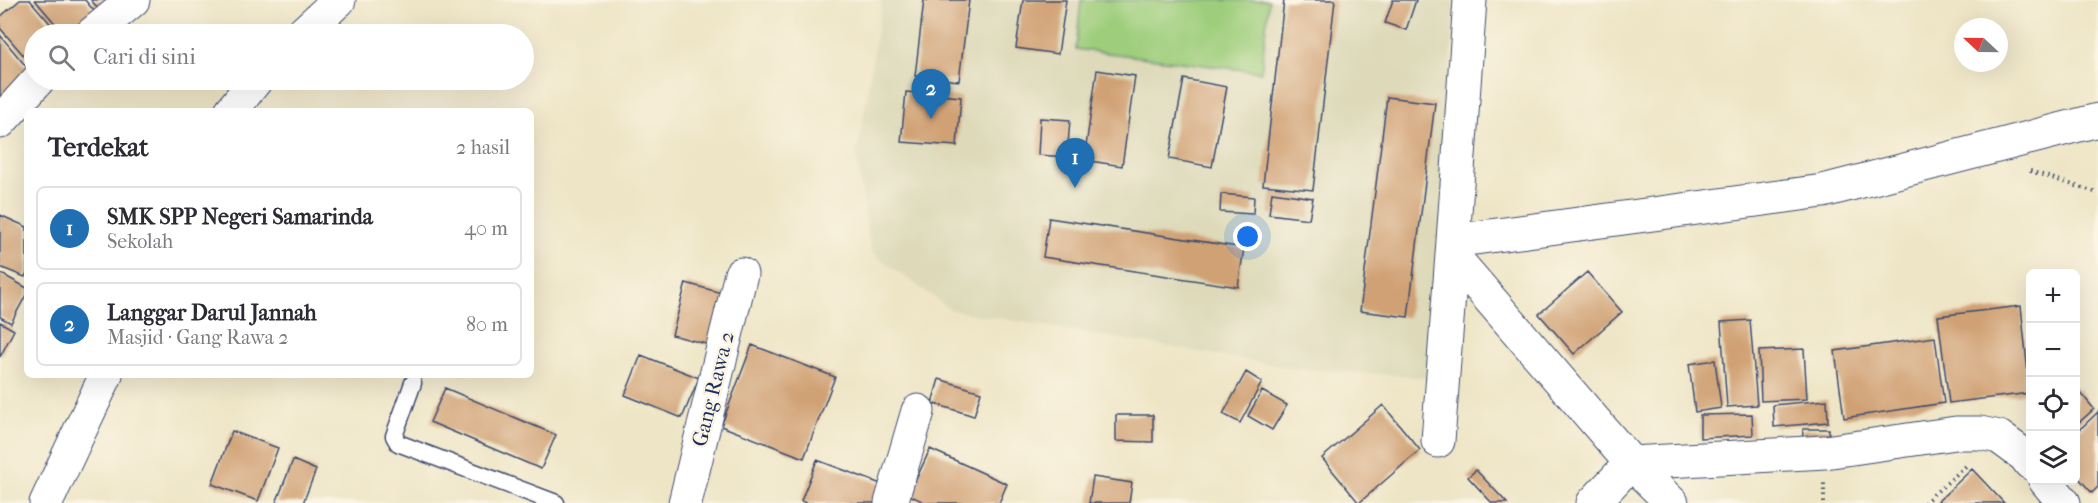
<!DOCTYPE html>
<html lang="id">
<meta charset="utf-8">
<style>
body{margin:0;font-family:"IM FELL French Canon",serif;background:#f2f2f3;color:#2b2b33}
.controls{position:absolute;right:18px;bottom:18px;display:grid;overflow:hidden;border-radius:9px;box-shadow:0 6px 24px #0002}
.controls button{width:54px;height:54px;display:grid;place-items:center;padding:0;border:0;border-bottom:2px solid #e1e1e2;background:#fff;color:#2b2b33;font:30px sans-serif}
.compass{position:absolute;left:1954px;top:18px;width:54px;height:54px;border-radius:50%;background:#fff;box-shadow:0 6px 24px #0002;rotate:292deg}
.you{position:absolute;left:1248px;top:237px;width:21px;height:21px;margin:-15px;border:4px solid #fff;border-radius:50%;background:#1a73e8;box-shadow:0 0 0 9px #1a73e833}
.badge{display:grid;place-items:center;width:39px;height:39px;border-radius:50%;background:#1f6fb2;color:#fff;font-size:20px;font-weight:700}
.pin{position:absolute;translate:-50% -50px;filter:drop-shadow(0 2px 3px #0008)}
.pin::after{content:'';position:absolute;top:32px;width:21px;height:18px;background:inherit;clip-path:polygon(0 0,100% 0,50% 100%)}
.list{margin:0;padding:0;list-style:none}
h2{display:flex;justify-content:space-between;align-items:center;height:78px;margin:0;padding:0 24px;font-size:26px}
h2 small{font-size:20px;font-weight:400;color:#7c7c81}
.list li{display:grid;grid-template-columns:39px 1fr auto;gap:18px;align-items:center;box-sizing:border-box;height:84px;margin:0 12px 12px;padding:0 12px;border:2px solid #e1e1e2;border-radius:9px}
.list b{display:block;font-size:22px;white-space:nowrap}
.list p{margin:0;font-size:20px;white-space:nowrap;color:#7c7c81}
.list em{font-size:20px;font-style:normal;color:#7c7c81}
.icon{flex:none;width:33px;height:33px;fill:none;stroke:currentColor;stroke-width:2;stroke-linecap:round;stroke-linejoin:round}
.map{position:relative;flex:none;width:2098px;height:503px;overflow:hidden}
.search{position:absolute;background:#fff;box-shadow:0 6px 24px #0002;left:24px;top:24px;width:510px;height:66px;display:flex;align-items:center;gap:15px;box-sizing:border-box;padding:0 21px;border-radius:33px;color:#7c7c81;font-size:22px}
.panel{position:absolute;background:#fff;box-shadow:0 6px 24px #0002;left:24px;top:108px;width:510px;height:270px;border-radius:9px}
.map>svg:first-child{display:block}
.built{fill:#ddd9b9;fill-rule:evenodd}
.green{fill:#9ece7c;stroke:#5c7e6d;stroke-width:1.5}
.building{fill:#d0a174}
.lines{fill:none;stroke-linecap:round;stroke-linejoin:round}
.lane-casing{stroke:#3b4a6e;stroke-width:19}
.street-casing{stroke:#3b4a6e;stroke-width:35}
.path{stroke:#3b4a6e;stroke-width:4;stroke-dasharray:1.5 4.5;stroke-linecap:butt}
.lane{stroke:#fff;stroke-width:16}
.street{stroke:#fff;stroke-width:33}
.labels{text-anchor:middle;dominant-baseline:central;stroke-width:5;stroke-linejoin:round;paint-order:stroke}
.street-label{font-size:21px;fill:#1b2f5e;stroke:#fcf5e5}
</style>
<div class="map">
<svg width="2098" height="503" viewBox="0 0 2098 503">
<rect width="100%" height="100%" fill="#fcf5e5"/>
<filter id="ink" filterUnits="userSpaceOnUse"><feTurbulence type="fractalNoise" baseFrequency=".0167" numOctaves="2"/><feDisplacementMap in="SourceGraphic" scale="12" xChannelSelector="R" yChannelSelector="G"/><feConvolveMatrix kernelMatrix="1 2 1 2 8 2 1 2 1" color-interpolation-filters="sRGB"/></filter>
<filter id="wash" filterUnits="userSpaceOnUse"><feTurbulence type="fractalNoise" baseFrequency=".008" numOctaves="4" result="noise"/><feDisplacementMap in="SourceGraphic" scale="24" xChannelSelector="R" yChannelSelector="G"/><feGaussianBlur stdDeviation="1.35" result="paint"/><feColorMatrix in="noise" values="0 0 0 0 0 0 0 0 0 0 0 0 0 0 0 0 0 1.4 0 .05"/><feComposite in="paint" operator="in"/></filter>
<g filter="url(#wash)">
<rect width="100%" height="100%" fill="#eee5c6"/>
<path class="built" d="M 882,0 L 924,0 L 915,76 L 959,81 L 969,0 L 1023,0 L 1016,48 L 1066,0 L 1081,0 L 1076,49 L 1261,71 L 1269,0 L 1284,0 L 1263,184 L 1313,190 L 1335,0 L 1393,0 L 1385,23 L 1406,30 L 1416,0 L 1455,0 L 1431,378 L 1293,368 L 951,310 L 871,252 L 857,157 ZM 1097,70 L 1135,76 L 1122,165 L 1084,160 ZM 1184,79 L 1227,87 L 1212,167 L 1169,159 ZM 906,92 L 961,97 L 957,146 L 902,142 ZM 1387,97 L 1435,103 L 1408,316 ZM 1040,118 L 1070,121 L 1067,157 L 1038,155 ZM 1221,194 L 1254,197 L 1253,214 L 1220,212 ZM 1312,198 L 1309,219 L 1270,214 ZM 1050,218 L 1244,248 L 1238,287 L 1044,257 Z"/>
<path class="green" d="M 1081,0 L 1269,0 L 1261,72 L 1076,49 Z"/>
<g id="blocks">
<path class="building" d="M 20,0 L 30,0 L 59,34 L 34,34 L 34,61 L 31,64 L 0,28 L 0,17 Z
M 35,0 L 85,0 L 98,16 L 76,34 L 64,34 Z
M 91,0 L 114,0 L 100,11 Z
M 924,0 L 969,0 L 959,81 L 915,76 Z
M 1023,0 L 1066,0 L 1058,54 L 1016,48 Z
M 1284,0 L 1335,0 L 1313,190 L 1263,185 Z
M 1393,0 L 1416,0 L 1406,30 L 1385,23 Z
M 0,35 L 34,76 L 5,100 L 0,94 Z
M 1097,70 L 1135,76 L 1122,166 L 1084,160 Z
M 1184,79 L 1227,87 L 1212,167 L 1169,159 Z
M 906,92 L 961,97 L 957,146 L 901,142 Z
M 1387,97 L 1435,103 L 1408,317 L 1360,311 Z
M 1040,118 L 1070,120 L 1067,157 L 1038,155 Z
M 1272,192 L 1313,198 L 1309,219 L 1269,214 Z
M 1221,194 L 1254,197 L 1253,214 L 1220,212 Z
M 0,215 L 27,227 L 27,272 L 25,277 L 0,267 Z
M 1049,218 L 1244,248 L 1238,287 L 1043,257 Z
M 1587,272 L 1622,312 L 1574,354 L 1539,314 Z
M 0,273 L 27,288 L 27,293 L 11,323 L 0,317 Z
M 686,283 L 725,294 L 721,348 L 672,335 Z
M 2021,306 L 2030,393 L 1949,403 L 1938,316 Z
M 1750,320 L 1757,405 L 1727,407 L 1721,322 Z
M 0,322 L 14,330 L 0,357 Z
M 1935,337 L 1944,403 L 1844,418 L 1835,351 Z
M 752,345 L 835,377 L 804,458 L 721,426 Z
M 1804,349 L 1807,399 L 1761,401 L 1759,351 Z
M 641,355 L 699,378 L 682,418 L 625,395 Z
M 1715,360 L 1721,408 L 1695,412 L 1689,364 Z
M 1246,372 L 1262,382 L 1240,423 L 1223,414 Z
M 939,379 L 981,392 L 974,416 L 932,403 Z
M 2076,387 L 2094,409 L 2076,425 Z
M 445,388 L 556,435 L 541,469 L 430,422 Z
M 1262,391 L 1287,405 L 1272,430 L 1248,416 Z
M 1827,400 L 1828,422 L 1774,427 L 1773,405 Z
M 1383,405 L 1420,450 L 1359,503 L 1322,458 Z
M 2098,412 L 2098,487 L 2092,493 L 2076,475 L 2076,433 Z
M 1752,414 L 1753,435 L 1700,438 L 1700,415 Z
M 1116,415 L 1153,415 L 1153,442 L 1116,441 Z
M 1803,429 L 1829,429 L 1829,446 L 1802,446 Z
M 232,431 L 278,448 L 258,501 L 212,484 Z
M 930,449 L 1007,484 L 999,503 L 926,503 L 909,495 Z
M 293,460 L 316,470 L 303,503 L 276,503 Z
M 817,460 L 889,487 L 882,503 L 806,503 L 801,501 Z
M 1972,469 L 2004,503 L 1936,503 Z
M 1476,470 L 1507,503 L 1492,503 L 1468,477 Z
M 1093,477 L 1132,483 L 1129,503 L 1089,503 Z"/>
</g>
</g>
<g filter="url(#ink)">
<use href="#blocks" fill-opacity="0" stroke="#3b4a6e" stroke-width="1.5"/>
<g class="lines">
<defs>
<path id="lane" d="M 413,383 L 394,436 L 398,443 L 556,503"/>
<path id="street" d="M 92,34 L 133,0
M 302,34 L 339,0
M 231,111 L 256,80
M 0,122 L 38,80
M 1453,241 L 1470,0
M 1452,255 L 1631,463 L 1672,503
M 1438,441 L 1453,241 L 1823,191 L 2098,120
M 2045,480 L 2064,503
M 46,503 L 106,375
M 685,503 L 741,274
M 891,503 L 918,411
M 1593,503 L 1631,463 L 1825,452 L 1956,433 L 1980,433 L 1999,437 L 2025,456 L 2030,463"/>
</defs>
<use href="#lane" class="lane-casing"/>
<use href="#street" class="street-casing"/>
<path class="path" d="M 2030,171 L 2098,193
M 1824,503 L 1824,483
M 1924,503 L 1966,466"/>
<use href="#lane" class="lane"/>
<use href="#street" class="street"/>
</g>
</g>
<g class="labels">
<g class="street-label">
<text transform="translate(713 389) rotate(-76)">Gang Rawa 2</text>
</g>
</g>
</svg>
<div class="controls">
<button>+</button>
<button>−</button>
<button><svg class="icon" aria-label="locate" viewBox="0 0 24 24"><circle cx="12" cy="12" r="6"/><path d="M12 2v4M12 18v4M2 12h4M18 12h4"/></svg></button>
<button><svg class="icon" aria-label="layers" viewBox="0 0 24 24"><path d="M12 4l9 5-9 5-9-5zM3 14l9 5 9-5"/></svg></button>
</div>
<svg class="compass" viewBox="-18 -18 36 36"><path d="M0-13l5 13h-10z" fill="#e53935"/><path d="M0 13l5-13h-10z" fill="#7c7c81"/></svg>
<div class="you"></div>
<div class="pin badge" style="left:1075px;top:188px">1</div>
<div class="pin badge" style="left:931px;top:119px">2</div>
<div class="search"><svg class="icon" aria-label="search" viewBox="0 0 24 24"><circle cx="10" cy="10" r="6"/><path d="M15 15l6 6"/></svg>Cari di sini</div>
<section class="panel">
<h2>Terdekat<small>2 hasil</small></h2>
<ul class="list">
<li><span class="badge">1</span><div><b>SMK SPP Negeri Samarinda</b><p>Sekolah</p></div><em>40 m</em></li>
<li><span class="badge">2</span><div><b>Langgar Darul Jannah</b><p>Masjid · Gang Rawa 2</p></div><em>80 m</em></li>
</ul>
</section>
</div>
